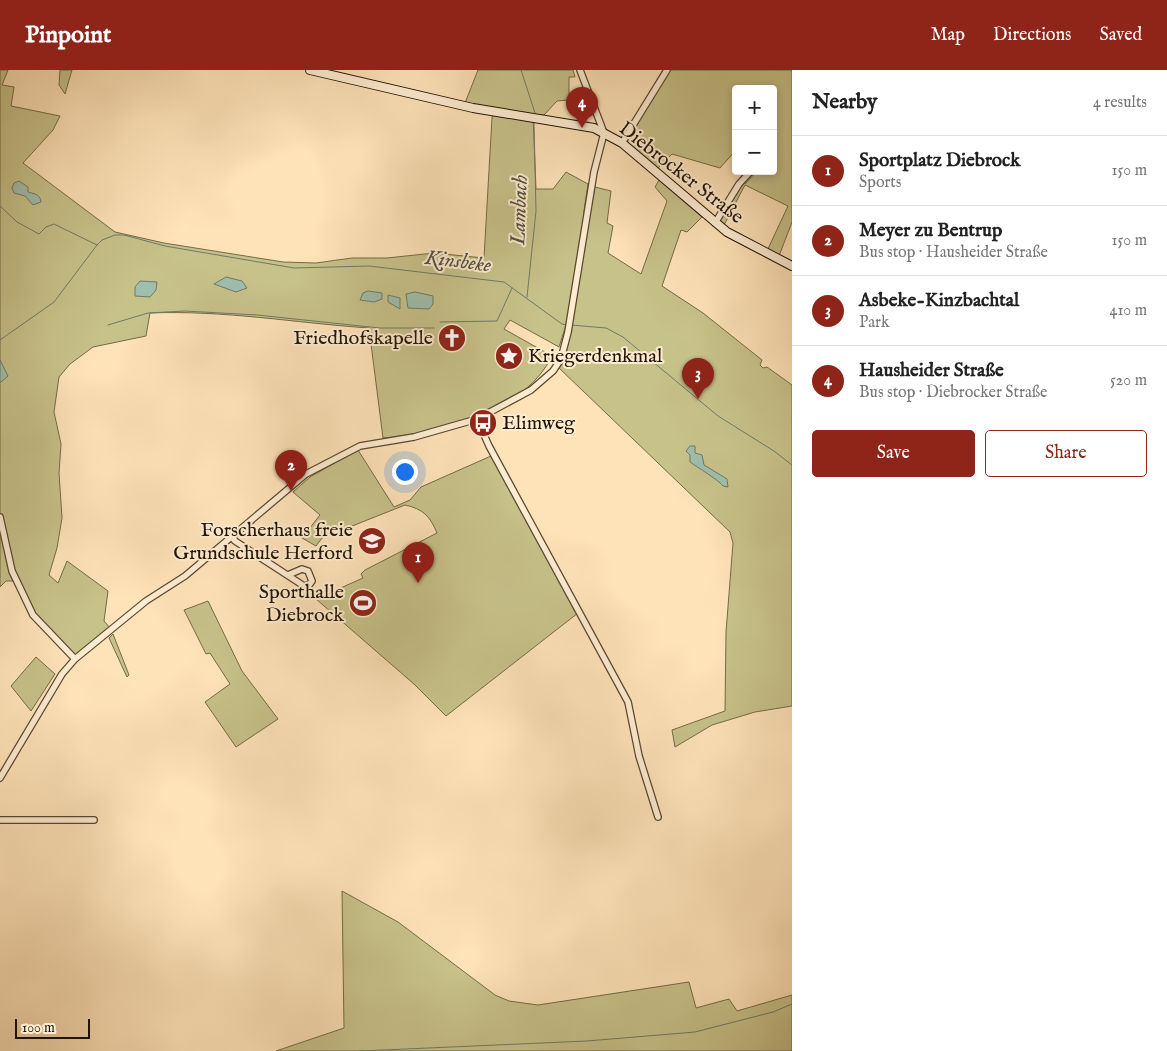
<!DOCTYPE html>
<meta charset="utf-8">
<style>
body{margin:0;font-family:"IM FELL English",serif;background:#f6f6f6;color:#222}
.controls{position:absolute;right:15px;top:15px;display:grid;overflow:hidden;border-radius:5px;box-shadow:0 2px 8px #0003}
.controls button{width:45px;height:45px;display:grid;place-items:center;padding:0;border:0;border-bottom:1px solid #e0e0e0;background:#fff;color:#222;font:25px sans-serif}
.scale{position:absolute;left:15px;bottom:12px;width:75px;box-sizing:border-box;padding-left:5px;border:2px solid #211404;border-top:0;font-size:14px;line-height:18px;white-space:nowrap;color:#211404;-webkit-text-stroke:4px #feecd1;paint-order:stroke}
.you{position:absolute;left:404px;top:401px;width:18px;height:18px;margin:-12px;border:4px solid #fff;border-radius:50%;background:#1a73e8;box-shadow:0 0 0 8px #1a73e833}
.badge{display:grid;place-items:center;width:32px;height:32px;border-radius:50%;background:#8f2418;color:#fff;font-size:16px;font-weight:700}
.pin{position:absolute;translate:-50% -41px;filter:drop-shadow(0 1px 2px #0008)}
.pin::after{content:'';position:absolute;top:26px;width:18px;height:15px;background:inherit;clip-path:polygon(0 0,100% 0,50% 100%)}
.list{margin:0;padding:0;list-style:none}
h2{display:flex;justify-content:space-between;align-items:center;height:65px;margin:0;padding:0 20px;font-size:21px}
h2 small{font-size:16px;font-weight:400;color:#767676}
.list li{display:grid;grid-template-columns:32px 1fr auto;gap:15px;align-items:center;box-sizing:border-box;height:70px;padding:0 20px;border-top:1px solid #e0e0e0}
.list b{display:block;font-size:19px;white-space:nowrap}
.list p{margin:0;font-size:16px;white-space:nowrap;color:#767676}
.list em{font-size:16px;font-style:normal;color:#767676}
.actions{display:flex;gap:10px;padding:15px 20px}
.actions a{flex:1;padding:11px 0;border:1px solid #8f2418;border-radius:5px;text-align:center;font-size:18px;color:#8f2418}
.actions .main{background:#8f2418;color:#fff}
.map{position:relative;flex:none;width:792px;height:981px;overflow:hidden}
header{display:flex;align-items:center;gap:30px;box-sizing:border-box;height:70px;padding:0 25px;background:#8f2418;color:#fff}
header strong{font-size:24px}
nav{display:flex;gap:28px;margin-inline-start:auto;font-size:18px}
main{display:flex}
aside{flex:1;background:#fff}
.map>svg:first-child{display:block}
.green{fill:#c7c18a;stroke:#746a47}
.water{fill:#a0bead;stroke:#6d7a69}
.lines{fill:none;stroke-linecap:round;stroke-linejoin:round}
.stream{stroke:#6d7a69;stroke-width:1}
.street-casing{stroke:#584831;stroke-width:8}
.secondary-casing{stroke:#211404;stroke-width:10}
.street{stroke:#feecd1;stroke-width:5.5}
.secondary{stroke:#feecd1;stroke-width:8}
.labels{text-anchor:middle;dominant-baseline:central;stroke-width:4;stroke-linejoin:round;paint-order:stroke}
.street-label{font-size:20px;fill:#211404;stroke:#feecd1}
.poi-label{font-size:20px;fill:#211404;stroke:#feecd1;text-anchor:end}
.water-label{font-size:21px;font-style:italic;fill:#4d503f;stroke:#feecd1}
</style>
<header>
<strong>Pinpoint</strong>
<nav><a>Map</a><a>Directions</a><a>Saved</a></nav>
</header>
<main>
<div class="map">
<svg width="792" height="981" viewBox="0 0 792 981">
<rect width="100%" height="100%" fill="#fee2b8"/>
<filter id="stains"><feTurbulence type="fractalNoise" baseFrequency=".004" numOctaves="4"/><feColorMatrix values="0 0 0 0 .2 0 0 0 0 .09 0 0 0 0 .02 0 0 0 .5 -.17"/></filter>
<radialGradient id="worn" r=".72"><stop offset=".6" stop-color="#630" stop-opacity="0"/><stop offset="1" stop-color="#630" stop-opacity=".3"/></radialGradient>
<path class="green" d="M 0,0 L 8,0 L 2,15 L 14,17 L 11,36 L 60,46 L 53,60 L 23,93 L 115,162 L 164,173 L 283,192 L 316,193 L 352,188 L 387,188 L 434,183 L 484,188 L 492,48 L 494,39 L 465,33 L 478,0 L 573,0 L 575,7 L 569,7 L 569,30 L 557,31 L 544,45 L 533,45 L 536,119 L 553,119 L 566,102 L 588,114 L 584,141 L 585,171 L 595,117 L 611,121 L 607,153 L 613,156 L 608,183 L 641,204 L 667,131 L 655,117 L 659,110 L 702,147 L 687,162 L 681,160 L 662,216 L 703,243 L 762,290 L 760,295 L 763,298 L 767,297 L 792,315 L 792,636 L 755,642 L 712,655 L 675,677 L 672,660 L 725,641 L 726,562 L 733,473 L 730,462 L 559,298 L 564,292 L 572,255 L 566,255 L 559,277 L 510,250 L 504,259 L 552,286 C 526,340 449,359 394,367 L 383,368 L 369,258 C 296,253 224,240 150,243 L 146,266 L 93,277 L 70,294 L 59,307 L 54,342 L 61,374 L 59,403 L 62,448 L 57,478 L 49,505 L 58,513 L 67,491 L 108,521 L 104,551 L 110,558 L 75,587 L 38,549 L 12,501 L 9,502 L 13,511 L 6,511 L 0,517 Z
M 60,0 L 72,0 L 65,24 L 59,15 Z
M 663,0 L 792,0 L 792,152 L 779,186 L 767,181 L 788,136 L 745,115 L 724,155 L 719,152 L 744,112 L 745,114 L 757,101 L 773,101 L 773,19 L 736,19 L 736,80 L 720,98 L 672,84 L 657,99 L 630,76 L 623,66 Z
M 358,380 L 394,437 L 410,430 L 421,417 L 491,386 L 578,543 L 446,646 L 414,614 L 316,529 L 363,508 L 361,504 L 365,500 L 437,463 C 430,446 423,439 405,435 L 322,468 L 316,476 L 302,468 L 320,445 L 293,422 L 310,407 Z
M 208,531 L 242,601 L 278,649 L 236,677 L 205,632 L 230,614 L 210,583 L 206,584 L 184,540 Z
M 113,564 L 129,605 L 127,607 L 109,568 Z
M 36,587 L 55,604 L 31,641 L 11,616 Z
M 342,821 L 398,852 L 495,925 L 509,931 L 538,935 L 689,912 L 696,938 L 729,929 L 737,941 L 792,925 L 792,981 L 276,981 L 344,958 Z"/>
<path class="water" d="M 19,111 L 28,117 L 28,122 C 35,124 40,124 41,132 L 33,135 L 25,126 L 14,123 L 12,118 L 14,113 Z
M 226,207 L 242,211 L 247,218 L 236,222 L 214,214 Z
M 140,211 L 157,212 L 156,220 L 150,227 L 135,226 L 135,217 Z
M 368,221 L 382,223 L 382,229 L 374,232 L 360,230 L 363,223 Z
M 415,222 L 433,226 L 433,234 L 429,239 L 408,238 L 406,224 Z
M 388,225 L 400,228 L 400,239 L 388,232 Z
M 0,290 L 8,306 L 1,312 L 0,312 Z
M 690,376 L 695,376 L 695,383 L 702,385 L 704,395 L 727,409 L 728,417 L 723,416 C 720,411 697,397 690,392 L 690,385 L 686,381 Z"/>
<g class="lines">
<path class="stream" d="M 521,0 L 535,43
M 0,136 L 17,152 L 39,164 L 46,157 L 54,154 L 97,175
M 527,227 L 536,141 L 534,53
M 440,252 L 497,251 L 512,218
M 108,255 L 148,243 L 185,241 L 257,245 L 380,258 L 434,258
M 571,255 L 606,258 L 623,267 L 718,346 L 774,381 L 792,395
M 0,270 L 54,232 L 97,175 L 102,170 L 115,165 L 124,165 L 165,176 L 294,198 L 369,196 L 504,212 L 562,254 L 567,255
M 360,981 L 587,971 L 695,962 L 773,942 L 792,934"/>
<defs>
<path id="street" d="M 622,73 L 667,0
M 715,153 L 739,114 L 751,101
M 477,349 L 489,376 L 628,632 L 639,686 L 658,747
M 0,447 L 12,501 L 33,545 L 75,589
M 232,467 L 235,471 L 304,516 L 309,515 L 312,511 L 308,501 L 302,499 L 288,505
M 0,708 L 62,604 L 75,589 L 146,531 L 185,506 L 306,404 L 360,376 L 414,367 L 477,349 L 531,320 L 553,301 L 561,289 L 568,262 L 594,102 L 604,63 L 580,0
M 0,750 L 94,750"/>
<path id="secondary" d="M 310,0 L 473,38 L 594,58 L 622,73 L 727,162 L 792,196"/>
</defs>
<use href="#street" class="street-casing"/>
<use href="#secondary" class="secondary-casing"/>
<use href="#street" class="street"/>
<use href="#secondary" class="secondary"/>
</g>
<defs>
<symbol id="church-disc" viewBox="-11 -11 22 22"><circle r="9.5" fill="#8f2418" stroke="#feecd1"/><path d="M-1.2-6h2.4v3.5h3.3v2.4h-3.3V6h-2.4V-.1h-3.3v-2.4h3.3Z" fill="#fff"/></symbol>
<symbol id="sight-disc" viewBox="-11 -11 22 22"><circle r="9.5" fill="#8f2418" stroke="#feecd1"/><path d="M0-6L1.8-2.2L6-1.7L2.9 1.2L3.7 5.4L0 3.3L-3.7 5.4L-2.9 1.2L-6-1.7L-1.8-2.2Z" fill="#fff"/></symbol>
<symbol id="bus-disc" viewBox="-11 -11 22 22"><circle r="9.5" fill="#8f2418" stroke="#feecd1"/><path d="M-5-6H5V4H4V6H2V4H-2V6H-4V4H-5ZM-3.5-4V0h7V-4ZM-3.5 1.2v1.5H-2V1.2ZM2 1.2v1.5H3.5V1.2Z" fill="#fff"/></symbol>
<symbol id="school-disc" viewBox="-11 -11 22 22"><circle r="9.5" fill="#8f2418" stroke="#feecd1"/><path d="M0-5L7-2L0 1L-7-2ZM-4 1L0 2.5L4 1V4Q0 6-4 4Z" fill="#fff"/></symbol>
<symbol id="stadium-disc" viewBox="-11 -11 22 22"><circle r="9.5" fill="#8f2418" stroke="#feecd1"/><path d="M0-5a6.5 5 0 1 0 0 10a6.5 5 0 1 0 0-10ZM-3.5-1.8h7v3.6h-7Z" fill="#fff"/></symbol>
</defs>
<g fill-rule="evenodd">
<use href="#church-disc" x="436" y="252" width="32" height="32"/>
<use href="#sight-disc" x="493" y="270" width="32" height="32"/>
<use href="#bus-disc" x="467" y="337" width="32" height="32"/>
<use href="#school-disc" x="356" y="455" width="32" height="32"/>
<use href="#stadium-disc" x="347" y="517" width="32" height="32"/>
</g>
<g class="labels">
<g class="street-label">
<text transform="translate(681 103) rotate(38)">Diebrocker Straße</text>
</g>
<g class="poi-label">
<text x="433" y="268">Friedhofskapelle</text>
<text x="528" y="286" text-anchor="start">Kriegerdenkmal</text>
<text x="502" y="353" text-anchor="start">Elimweg</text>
<text x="353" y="460">Forscherhaus freie<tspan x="353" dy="23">Grundschule Herford</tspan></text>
<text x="344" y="522">Sporthalle<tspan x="344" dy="23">Diebrock</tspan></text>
</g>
<g class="water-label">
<text transform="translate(520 140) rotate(-88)">Lambach</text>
<text transform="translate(458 192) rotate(7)">Kinsbeke</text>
</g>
</g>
<rect width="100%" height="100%" filter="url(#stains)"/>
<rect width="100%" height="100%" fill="url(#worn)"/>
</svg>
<div class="controls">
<button>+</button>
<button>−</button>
</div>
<div class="scale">100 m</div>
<div class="you"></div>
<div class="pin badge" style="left:418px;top:513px">1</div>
<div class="pin badge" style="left:291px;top:421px">2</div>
<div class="pin badge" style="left:698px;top:329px">3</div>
<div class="pin badge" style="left:582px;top:58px">4</div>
</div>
<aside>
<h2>Nearby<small>4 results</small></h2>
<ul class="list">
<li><span class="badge">1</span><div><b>Sportplatz Diebrock</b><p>Sports</p></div><em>150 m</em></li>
<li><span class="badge">2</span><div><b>Meyer zu Bentrup</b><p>Bus stop · Hausheider Straße</p></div><em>150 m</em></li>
<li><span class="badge">3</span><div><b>Asbeke-Kinzbachtal</b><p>Park</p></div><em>410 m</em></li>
<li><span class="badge">4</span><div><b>Hausheider Straße</b><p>Bus stop · Diebrocker Straße</p></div><em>520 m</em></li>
</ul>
<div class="actions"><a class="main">Save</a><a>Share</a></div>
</aside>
</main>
